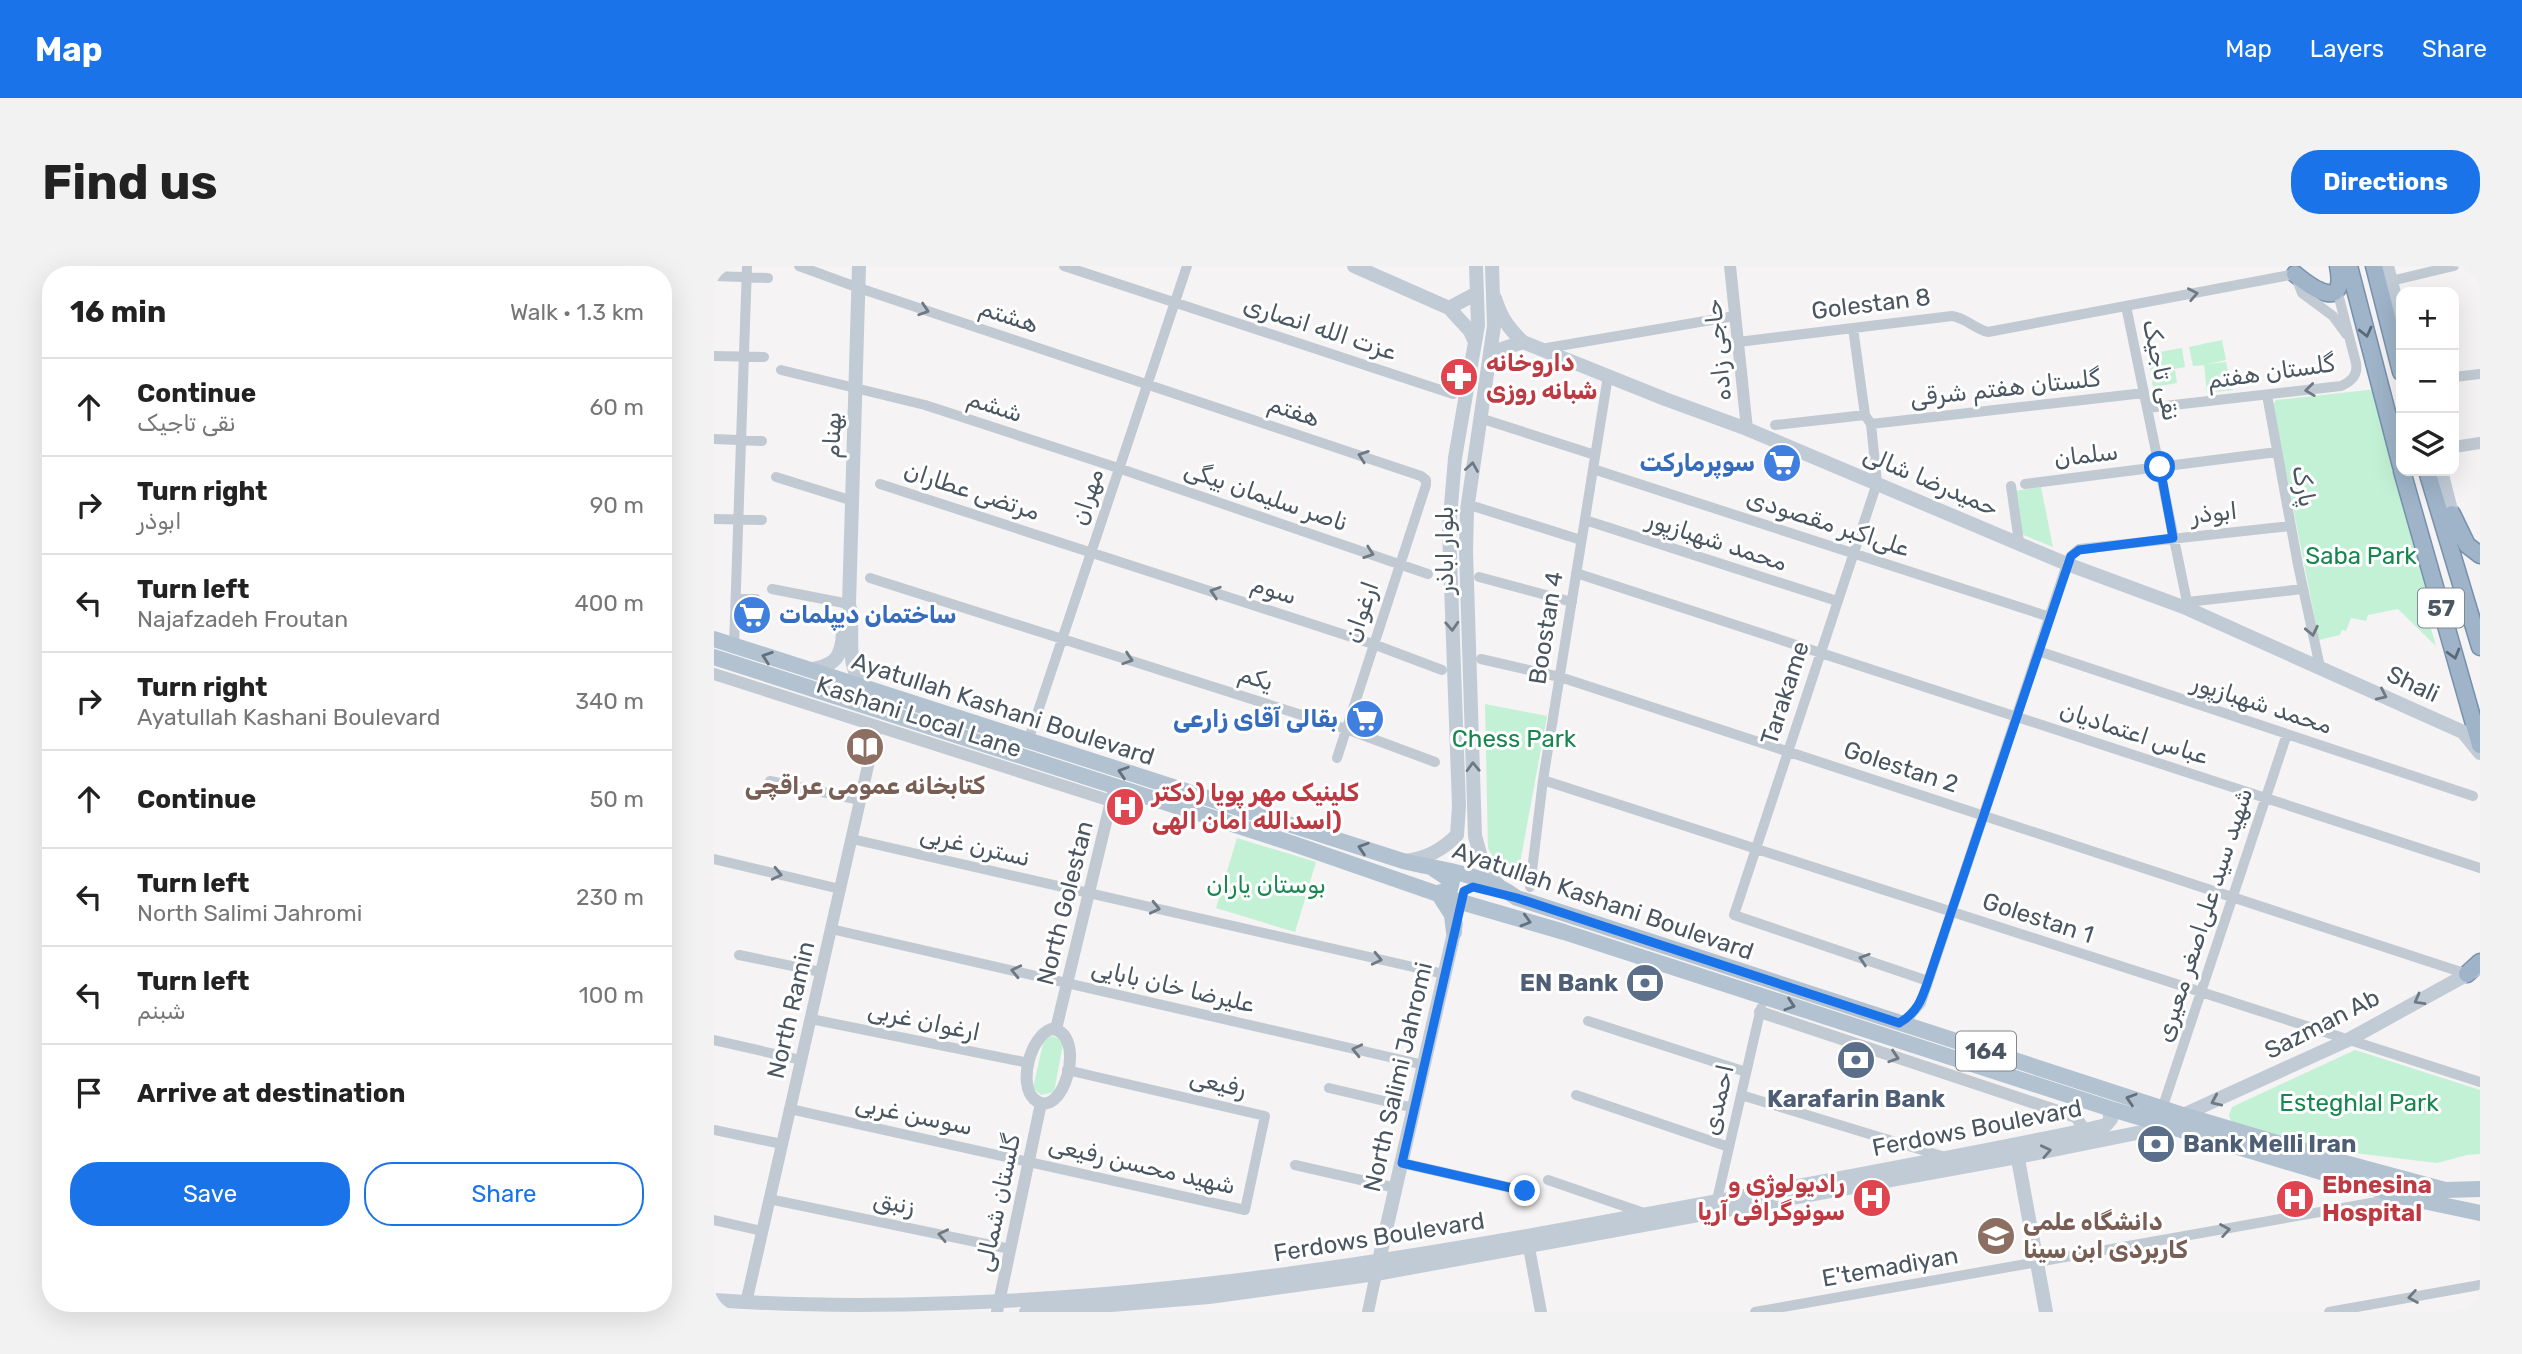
<!DOCTYPE html>
<meta charset="utf-8">
<style>
body{margin:0;font-family:Rubik,Cairo,sans-serif;background:#f2f2f2;color:#222}
.controls{position:absolute;right:21px;top:21px;display:grid;overflow:hidden;border-radius:14px;box-shadow:0 7px 28px #0002}
.controls button{width:63px;height:63px;display:grid;place-items:center;padding:0;border:0;border-bottom:2px solid #e0e0e0;background:#fff;color:#222;font:35px sans-serif}
.stop{position:absolute;width:21px;height:21px;margin:-16px;border:5px solid #1a73e8;border-radius:50%;background:#fff}
.stop.end{background:#1a73e8;border-color:#fff;box-shadow:0 2px 7px #0008}
.list{margin:0;padding:0;list-style:none}
h2{display:flex;justify-content:space-between;align-items:center;height:91px;margin:0;padding:0 28px;font-size:30px}
h2 small{font-size:23px;font-weight:400;color:#767676}
.list li{display:grid;grid-template-columns:46px 1fr auto;gap:21px;align-items:center;box-sizing:border-box;height:98px;padding:0 28px;border-top:2px solid #e0e0e0}
.list b{display:block;font-size:26px;white-space:nowrap}
.list p{margin:0;font-size:23px;white-space:nowrap;color:#767676}
.list em{font-size:23px;font-style:normal;color:#767676}
.actions{display:flex;gap:14px;padding:21px 28px}
.actions a{flex:1;padding:16px 0;border:2px solid #1a73e8;border-radius:28px;text-align:center;font-size:24px;color:#1a73e8}
.actions .main{background:#1a73e8;color:#fff}
.icon{flex:none;width:38px;height:38px;fill:none;stroke:currentColor;stroke-width:2;stroke-linecap:round;stroke-linejoin:round}
.map{position:relative;flex:none;width:1766px;height:1046px;overflow:hidden;border-radius:28px}
header{display:flex;align-items:center;gap:42px;box-sizing:border-box;height:98px;padding:0 35px;background:#1a73e8;color:#fff}
header strong{font-size:33px}
nav{display:flex;gap:38px;margin-inline-start:auto;font-size:24px}
.intro{display:flex;align-items:center;justify-content:space-between;box-sizing:border-box;height:168px;padding:0 42px}
h1{margin:0;font-size:49px}
.button{padding:18px 32px;border-radius:28px;background:#1a73e8;color:#fff;font-size:24px;font-weight:700}
main{display:flex;gap:42px;padding:0 42px}
aside{flex:1;background:#fff;border-radius:28px;box-shadow:0 7px 28px #0002}
.map>svg:first-child{display:block}
.green{fill:#c3f1d5}
.lines{fill:none;stroke-linecap:round;stroke-linejoin:round}
.trunk-casing{stroke:#7690ad;stroke-width:19}
.minor{stroke:#c1cad2;stroke-width:10}
.tertiary{stroke:#c1cad2;stroke-width:12}
.secondary{stroke:#c1cbd6;stroke-width:14}
.primary{stroke:#b3c2d1;stroke-width:16}
.trunk{stroke:#9fb4c9;stroke-width:16}
.oneway{stroke:#6e7983}
.oneway2{stroke:#5b6976}
.oneway3{stroke:#6e7984}
.oneway4{stroke:#64717d}
.route{stroke:#1a73e8;stroke-width:9}
.labels{text-anchor:middle;dominant-baseline:central;stroke-width:6;stroke-linejoin:round;paint-order:stroke}
.shield{fill:#fff;stroke:#808990;stroke-width:2}
.shield-label{font-size:23px;font-weight:bold;fill:#4a5661}
.street-label{font-size:24px;fill:#4a5661;stroke:#fff}
.health-label{font-size:24px;font-weight:bold;fill:#be3a42;stroke:#fff;text-anchor:start}
.shop-label{font-size:24px;font-weight:bold;fill:#366cbe;stroke:#fff;text-anchor:end}
.park-label{font-size:24px;fill:#17864f;stroke:#fff}
.education-label{font-size:24px;font-weight:bold;fill:#785e54;stroke:#fff}
.service-label{font-size:24px;font-weight:bold;fill:#4e5e75;stroke:#fff;text-anchor:end}
</style>
<header>
<strong>Map</strong>
<nav><a>Map</a><a>Layers</a><a>Share</a></nav>
</header>
<div class="intro"><h1>Find us</h1><a class="button">Directions</a></div>
<main>
<aside>
<h2>16 min<small>Walk · 1.3 km</small></h2>
<ul class="list">
<li><svg class="icon" aria-label="ahead" viewBox="0 0 24 24"><path d="M12 20V5M6 11l6-6 6 6"/></svg><div><b>Continue</b><p>نقی تاجیک</p></div><em>60 m</em></li>
<li><svg class="icon" aria-label="right" viewBox="0 0 24 24"><path d="M7 20v-9h11M14 6l5 5-5 5"/></svg><div><b>Turn right</b><p>ابوذر</p></div><em>90 m</em></li>
<li><svg class="icon" aria-label="left" viewBox="0 0 24 24"><path d="M17 20v-9H6M10 6l-5 5 5 5"/></svg><div><b>Turn left</b><p>Najafzadeh Froutan</p></div><em>400 m</em></li>
<li><svg class="icon" aria-label="right" viewBox="0 0 24 24"><path d="M7 20v-9h11M14 6l5 5-5 5"/></svg><div><b>Turn right</b><p>Ayatullah Kashani Boulevard</p></div><em>340 m</em></li>
<li><svg class="icon" aria-label="ahead" viewBox="0 0 24 24"><path d="M12 20V5M6 11l6-6 6 6"/></svg><div><b>Continue</b></div><em>50 m</em></li>
<li><svg class="icon" aria-label="left" viewBox="0 0 24 24"><path d="M17 20v-9H6M10 6l-5 5 5 5"/></svg><div><b>Turn left</b><p>North Salimi Jahromi</p></div><em>230 m</em></li>
<li><svg class="icon" aria-label="left" viewBox="0 0 24 24"><path d="M17 20v-9H6M10 6l-5 5 5 5"/></svg><div><b>Turn left</b><p>شبنم</p></div><em>100 m</em></li>
<li><svg class="icon" aria-label="arrive" viewBox="0 0 24 24"><path d="M6 21V4h12l-3 4 3 4H6"/></svg><div><b>Arrive at destination</b></div></li>
</ul>
<div class="actions"><a class="main">Save</a><a>Share</a></div>
</aside>
<div class="map">
<svg width="1766" height="1046" viewBox="0 0 1766 1046">
<rect width="100%" height="100%" fill="#f5f3f3"/>
<path class="green" d="M 1508,74 L 1512,94 L 1493,98 L 1512,96 L 1514,107 L 1498,110 L 1517,108 L 1519,124 L 1493,127 L 1490,99 L 1479,100 L 1475,81 Z
M 1468,82 L 1471,101 L 1437,107 L 1434,88 Z
M 1461,104 L 1463,117 L 1439,121 L 1437,109 Z
M 1663,123 L 1721,342 L 1711,342 L 1722,380 L 1684,343 L 1654,349 L 1652,355 L 1637,352 L 1632,365 L 1628,364 L 1626,369 L 1605,374 L 1559,139 L 1562,134 Z
M 1327,221 L 1339,281 L 1307,268 L 1301,225 Z
M 771,438 L 833,450 L 804,608 L 783,599 L 774,582 Z
M 523,572 L 602,596 L 581,666 L 502,642 Z
M 337,770 L 347,773 L 349,778 L 340,826 L 327,829 L 319,822 L 330,773 Z
M 1641,784 L 1766,824 L 1766,888 L 1753,889 L 1723,897 L 1615,884 L 1518,858 L 1515,849 L 1518,841 Z"/>
<g class="lines">
<defs>
<path id="trunk" d="M 1635,0 L 1687,200
M 1660,0 L 1687,106
M 1581,8 C 1599,23 1633,46 1624,0
M 1688,205 L 1766,479
M 1713,205 L 1766,381
M 1738,248 L 1753,279 L 1766,289
M 1753,708 L 1766,696"/>
</defs>
<use href="#trunk" class="trunk-casing"/>
<path class="minor" d="M 85,0 L 145,22 L 707,210 L 712,214 L 712,219 L 623,492
M 350,0 L 739,128
M 0,10 L 54,12
M 1677,15 L 1740,0
M 1412,40 L 1473,336 L 1472,342
M 1139,62 L 1151,149 L 1157,158 L 1163,217 L 1020,649 L 1214,715
M 1024,76 L 1238,50 C 1252,52 1261,63 1274,66 L 1581,8 L 1588,27 L 1619,50 L 1633,69
M 827,83 L 1021,50
M 0,90 L 50,91
M 67,104 L 211,139 L 404,202 L 714,308
M 1740,111 L 1766,108
M 1553,129 L 1584,299 L 1606,401
M 1433,142 L 1627,120 C 1638,115 1644,109 1642,97 L 1623,24
M 772,154 L 881,189
M 1157,158 L 1430,127
M 1061,159 L 1151,149
M 0,173 L 48,175
M 879,203 L 1336,351
M 62,211 L 139,235
M 166,218 L 659,378 L 728,404
M 1311,218 L 1563,186
M 1297,220 L 1305,276
M 762,241 L 867,274
M 0,253 L 48,254
M 871,254 L 1123,335
M 862,307 L 1766,602
M 765,311 L 858,336
M 156,312 L 632,463 L 721,496
M 58,323 L 135,338
M 22,333 L 42,333
M 1473,336 L 1589,323
M 20,380 L 33,0
M 1324,385 L 1759,530
M 767,393 L 846,411 L 1753,708
M 314,475 L 473,0
M 829,514 L 1766,816
M 56,515 L 146,534
M 138,573 L 730,708
M 0,593 L 126,623
M 816,621 L 829,514 L 894,110
M 117,663 L 710,799
M 25,689 L 107,706
M 97,753 L 315,797
M 874,755 L 1032,806
M 1186,757 L 1194,752 L 1207,737 L 1353,298 L 1357,290 L 1365,283 L 1576,260
M 0,774 L 87,794
M 615,822 L 700,842
M 862,829 L 1015,881
M 1027,829 L 1231,891
M 76,843 L 531,944 L 551,850 L 353,804
M 1448,843 L 1573,468
M 0,864 L 68,878
M 688,897 L 811,925
M 581,899 L 682,922
M 834,914 L 930,947
M 55,933 L 296,983
M 1002,938 L 1047,742
M 0,954 L 48,965
M 1041,1046 L 1685,932
M 1615,1046 L 1766,1019"/>
<path class="tertiary" d="M 1016,0 L 1033,163
M 1740,181 L 1766,177
M 0,408 L 397,535
M 1046,746 L 1362,851 L 1368,860 L 1367,865
M 337,763 C 375,765 349,859 320,833 C 304,818 316,771 337,763 Z
M 342,763 L 399,527
M 813,971 L 827,1046
M 32,1037 L 163,460
M 283,1046 L 327,837
M 654,1046 L 662,1008"/>
<path class="secondary" d="M 145,0 L 135,338 C 142,367 128,401 153,423
M 640,0 L 735,42 L 756,65 L 761,76
M 778,0 L 780,60 L 753,244 L 752,285 L 761,570 L 768,595 L 785,620
M 1673,0 L 1687,54
M 781,32 C 787,51 794,62 809,76 L 951,133 L 1033,163 L 1353,298 L 1472,342 L 1749,466 L 1766,487
M 735,42 L 763,27
M 776,92 L 785,84 L 809,76
M 1727,205 L 1738,248 L 1737,258
M 93,404 C 120,400 128,393 129,366
M 743,569 L 745,540 L 735,263 L 741,192 L 764,59 L 762,0
M 692,595 C 713,592 728,584 743,569
M 1469,849 L 1634,774 L 1761,704
M 1302,882 L 1332,1046
M 663,1003 L 742,658
M 0,1034 C 81,1040 162,1040 243,1037 C 470,1029 694,993 917,951 C 1067,923 1217,896 1367,865 L 1392,859 L 1397,853 L 1394,842
M 312,1046 L 495,1031 L 662,1008 L 1303,891 L 1453,861"/>
<path class="primary" d="M 0,373 L 689,595 C 730,605 768,607 803,632 L 1469,849 L 1631,897 L 1731,924 L 1766,923
M 0,391 L 580,578 L 747,636 L 850,666 L 1394,842 L 1690,931 L 1766,947
M 720,603 L 738,615 L 736,623 L 724,627 L 738,649 L 740,666"/>
<use href="#trunk" class="trunk"/>
</g>
<defs><path id="oneway-chevron" d="M-2-3.5L2.5 0L-2 3.5" fill="none" stroke-width="1.6" stroke-linecap="round" stroke-linejoin="round" transform="scale(1.75)"/></defs>
<g class="oneway">
<use href="#oneway-chevron" transform="translate(1479 28) rotate(-11)"/>
<use href="#oneway-chevron" transform="translate(210 44) rotate(18)"/>
<use href="#oneway-chevron" transform="translate(1596 124) rotate(173)"/>
<use href="#oneway-chevron" transform="translate(649 190) rotate(-161)"/>
<use href="#oneway-chevron" transform="translate(655 287) rotate(19)"/>
<use href="#oneway-chevron" transform="translate(501 326) rotate(-162)"/>
<use href="#oneway-chevron" transform="translate(1598 365) rotate(78)"/>
<use href="#oneway-chevron" transform="translate(414 393) rotate(18)"/>
<use href="#oneway-chevron" transform="translate(63 608) rotate(13)"/>
<use href="#oneway-chevron" transform="translate(441 642) rotate(13)"/>
<use href="#oneway-chevron" transform="translate(663 693) rotate(13)"/>
<use href="#oneway-chevron" transform="translate(1150 693) rotate(-162)"/>
<use href="#oneway-chevron" transform="translate(302 705) rotate(-167)"/>
<use href="#oneway-chevron" transform="translate(643 784) rotate(-167)"/>
<use href="#oneway-chevron" transform="translate(1180 791) rotate(18)"/>
<use href="#oneway-chevron" transform="translate(1511 964) rotate(-10)"/>
<use href="#oneway-chevron" transform="translate(229 969) rotate(-168)"/>
<use href="#oneway-chevron" transform="translate(1699 1031) rotate(170)"/>
</g>
<g class="oneway2">
<use href="#oneway-chevron" transform="translate(1652 66) rotate(76)"/>
<use href="#oneway-chevron" transform="translate(1740 388) rotate(74)"/>
</g>
<g class="oneway3">
<use href="#oneway-chevron" transform="translate(758 201) rotate(-81)"/>
<use href="#oneway-chevron" transform="translate(738 360) rotate(87)"/>
<use href="#oneway-chevron" transform="translate(1668 429) rotate(25)"/>
<use href="#oneway-chevron" transform="translate(759 501) rotate(-92)"/>
<use href="#oneway-chevron" transform="translate(1705 734) rotate(151)"/>
<use href="#oneway-chevron" transform="translate(1502 835) rotate(156)"/>
<use href="#oneway-chevron" transform="translate(1332 885) rotate(-12)"/>
</g>
<g class="oneway4">
<use href="#oneway-chevron" transform="translate(53 391) rotate(-161)"/>
<use href="#oneway-chevron" transform="translate(409 506) rotate(-162)"/>
<use href="#oneway-chevron" transform="translate(649 582) rotate(-162)"/>
<use href="#oneway-chevron" transform="translate(812 655) rotate(16)"/>
<use href="#oneway-chevron" transform="translate(1076 739) rotate(18)"/>
<use href="#oneway-chevron" transform="translate(1417 833) rotate(-162)"/>
</g>
<g class="lines">
<path class="route" d="M 811,925 L 688,897 L 750,625 L 759,621 L 803,632 L 1185,757 C 1203,747 1208,733 1214,715 L 1357,290 L 1365,284 L 1459,272 L 1446,201"/>
</g>
<defs>
<symbol id="pharmacy-disc" viewBox="-11 -11 22 22"><circle r="9.5" fill="#e0444e" stroke="#fff"/><path d="M-2-6h4v4h4v4h-4v4h-4v-4h-4v-4h4Z" fill="#fff"/></symbol>
<symbol id="supermarket-disc" viewBox="-11 -11 22 22"><circle r="9.5" fill="#3f7fe0" stroke="#fff"/><path d="M-6-5.5h2.5l.6 2H6L4.5 2H-2.5L-4.4-4H-6ZM-1.5 3.2a1.3 1.3 0 1 0 .1 0ZM3 3.2a1.3 1.3 0 1 0 .1 0Z" fill="#fff"/></symbol>
<symbol id="library-disc" viewBox="-11 -11 22 22"><circle r="9.5" fill="#8d6e63" stroke="#fff"/><path d="M-6-4Q-3-5.5-.7-3.5V5Q-3 3-6 4ZM6-4Q3-5.5 .7-3.5V5Q3 3 6 4Z" fill="#fff"/></symbol>
<symbol id="hospital-disc" viewBox="-11 -11 22 22"><circle r="9.5" fill="#e0444e" stroke="#fff"/><path d="M-5-5h3v3.5h4V-5h3V5h-3V1.5h-4V5h-3Z" fill="#fff"/></symbol>
<symbol id="bank-disc" viewBox="-11 -11 22 22"><circle r="9.5" fill="#5c6f8a" stroke="#fff"/><path d="M-6-4H6V4H-6ZM0-2.3a2.3 2.3 0 1 0 0 4.6a2.3 2.3 0 1 0 0-4.6Z" fill="#fff"/></symbol>
<symbol id="university-disc" viewBox="-11 -11 22 22"><circle r="9.5" fill="#8d6e63" stroke="#fff"/><path d="M0-5L7-2L0 1L-7-2ZM-4 1L0 2.5L4 1V4Q0 6-4 4Z" fill="#fff"/></symbol>
</defs>
<g fill-rule="evenodd">
<use href="#pharmacy-disc" x="723" y="89" width="44" height="44"/>
<use href="#supermarket-disc" x="1046" y="175" width="44" height="44"/>
<use href="#supermarket-disc" x="16" y="327" width="44" height="44"/>
<use href="#supermarket-disc" x="629" y="431" width="44" height="44"/>
<use href="#library-disc" x="129" y="459" width="44" height="44"/>
<use href="#hospital-disc" x="389" y="519" width="44" height="44"/>
<use href="#bank-disc" x="909" y="695" width="44" height="44"/>
<use href="#bank-disc" x="1120" y="772" width="44" height="44"/>
<use href="#bank-disc" x="1420" y="856" width="44" height="44"/>
<use href="#hospital-disc" x="1136" y="910" width="44" height="44"/>
<use href="#hospital-disc" x="1559" y="911" width="44" height="44"/>
<use href="#university-disc" x="1260" y="948" width="44" height="44"/>
</g>
<g class="labels">
<g class="shield">
<rect x="1704" y="322.5" width="46" height="39" rx="5"/>
<rect x="1242" y="765.5" width="60" height="39" rx="5"/>
</g>
<g class="shield-label">
<text x="1727" y="342">57</text>
<text x="1272" y="785">164</text>
</g>
<g class="street-label">
<text transform="translate(1157 38) rotate(-7)">Golestan 8</text>
<text transform="translate(295 50) rotate(18)">هشتم</text>
<text transform="translate(606 62) rotate(18)">عزت الله انصاری</text>
<text transform="translate(1004 84) rotate(-96)">حاجی زاده</text>
<text transform="translate(1447 104) rotate(78)">نقی تاجیک</text>
<text transform="translate(1557 106) rotate(-8)">گلستان هفتم</text>
<text transform="translate(1291 122) rotate(-6)">گلستان هفتم شرقی</text>
<text transform="translate(281 140) rotate(18)">ششم</text>
<text transform="translate(580 145) rotate(19)">هفتم</text>
<text transform="translate(118 169) rotate(-88)">بهنام</text>
<text transform="translate(1372 189) rotate(-7)">سلمان</text>
<text transform="translate(1217 215) rotate(23)">حمیدرضا شالی</text>
<text transform="translate(1590 220) rotate(79)">پارک</text>
<text transform="translate(258 225) rotate(18)">مرتضی عطاران</text>
<text transform="translate(552 230) rotate(19)">ناصر سلیمان بیگی</text>
<text transform="translate(373 231) rotate(-72)">مهران</text>
<text transform="translate(1500 247) rotate(-6)">ابوذر</text>
<text transform="translate(1114 257) rotate(18)">علی‌اکبر مقصودی</text>
<text transform="translate(1003 275) rotate(18)">محمد شهبازپور</text>
<text transform="translate(731 284) rotate(-90)">بلوار اباذر</text>
<text transform="translate(560 324) rotate(18)">سوم</text>
<text transform="translate(647 346) rotate(-71)">ارغوان</text>
<text transform="translate(832 362) rotate(-81)">Boostan 4</text>
<text transform="translate(542 412) rotate(18)">یکم</text>
<text transform="translate(1699 418) rotate(25)">Shali</text>
<text transform="translate(1071 427) rotate(-72)">Tarakame</text>
<text transform="translate(1548 438) rotate(18)">محمد شهبازپور</text>
<text transform="translate(289 443) rotate(18)">Ayatullah Kashani Boulevard</text>
<text transform="translate(205 451) rotate(18)">Kashani Local Lane</text>
<text transform="translate(1420 467) rotate(18)">عباس اعتمادیان</text>
<text transform="translate(1187 501) rotate(18)">Golestan 2</text>
<text transform="translate(261 580) rotate(13)">نسترن غربی</text>
<text transform="translate(889 635) rotate(19)">Ayatullah Kashani Boulevard</text>
<text transform="translate(351 637) rotate(-76)">North Golestan</text>
<text transform="translate(1490 649) rotate(-72)">شهید سید علی‌اصغر معیری</text>
<text transform="translate(1324 652) rotate(18)">Golestan 1</text>
<text transform="translate(459 720) rotate(13)">علیرضا خان بابایی</text>
<text transform="translate(77 744) rotate(-77)">North Ramin</text>
<text transform="translate(210 755) rotate(12)">ارغوان غربی</text>
<text transform="translate(1608 758) rotate(-27)">Sazman Ab</text>
<text transform="translate(684 811) rotate(-77)">North Salimi Jahromi</text>
<text transform="translate(504 817) rotate(13)">رفیعی</text>
<text transform="translate(1004 834) rotate(-77)">احمدی</text>
<text transform="translate(200 849) rotate(12)">سوسن غربی</text>
<text transform="translate(1263 862) rotate(-11)">Ferdows Boulevard</text>
<text transform="translate(428 899) rotate(13)">شهید محسن رفیعی</text>
<text transform="translate(180 937) rotate(12)">زنبق</text>
<text transform="translate(284 937) rotate(-78)">گلستان شمالی</text>
<text transform="translate(665 971) rotate(-9)">Ferdows Boulevard</text>
<text transform="translate(1176 1001) rotate(-10)">E'temadiyan</text>
</g>
<g class="health-label">
<text x="772" y="97">داروخانه<tspan x="772" dy="28">شبانه روزی</tspan></text>
<text x="438" y="527">کلینیک مهر پویا (دکتر<tspan x="438" dy="28">اسدالله امان الهی)</tspan></text>
<text x="1131" y="918" text-anchor="end">رادیولوژی و<tspan x="1131" dy="28">سونوگرافی آریا</tspan></text>
<text x="1608" y="919">Ebnesina<tspan x="1608" dy="28">Hospital</tspan></text>
</g>
<g class="shop-label">
<text x="1041" y="197">سوپرمارکت</text>
<text x="65" y="349" text-anchor="start">ساختمان دیپلمات</text>
<text x="624" y="453">بقالی آقای زارعی</text>
</g>
<g class="park-label">
<text x="1647" y="290">Saba Park</text>
<text x="800" y="473">Chess Park</text>
<text x="552" y="619">بوستان یاران</text>
<text x="1645" y="837">Esteghlal Park</text>
</g>
<g class="education-label">
<text x="151" y="520">کتابخانه عمومی عراقچی</text>
<text x="1309" y="956" text-anchor="start">دانشگاه علمی<tspan x="1309" dy="28">کاربردی ابن سینا</tspan></text>
</g>
<g class="service-label">
<text x="904" y="717">EN Bank</text>
<text x="1142" y="833" text-anchor="middle">Karafarin Bank</text>
<text x="1469" y="878" text-anchor="start">Bank Melli Iran</text>
</g>
</g>
</svg>
<div class="controls">
<button>+</button>
<button>−</button>
<button><svg class="icon" aria-label="layers" viewBox="0 0 24 24"><path d="M12 4l9 5-9 5-9-5zM3 14l9 5 9-5"/></svg></button>
</div>
<div class="stop" style="left:1446px;top:201px"></div>
<div class="stop end" style="left:811px;top:925px"></div>
</div>
</main>
